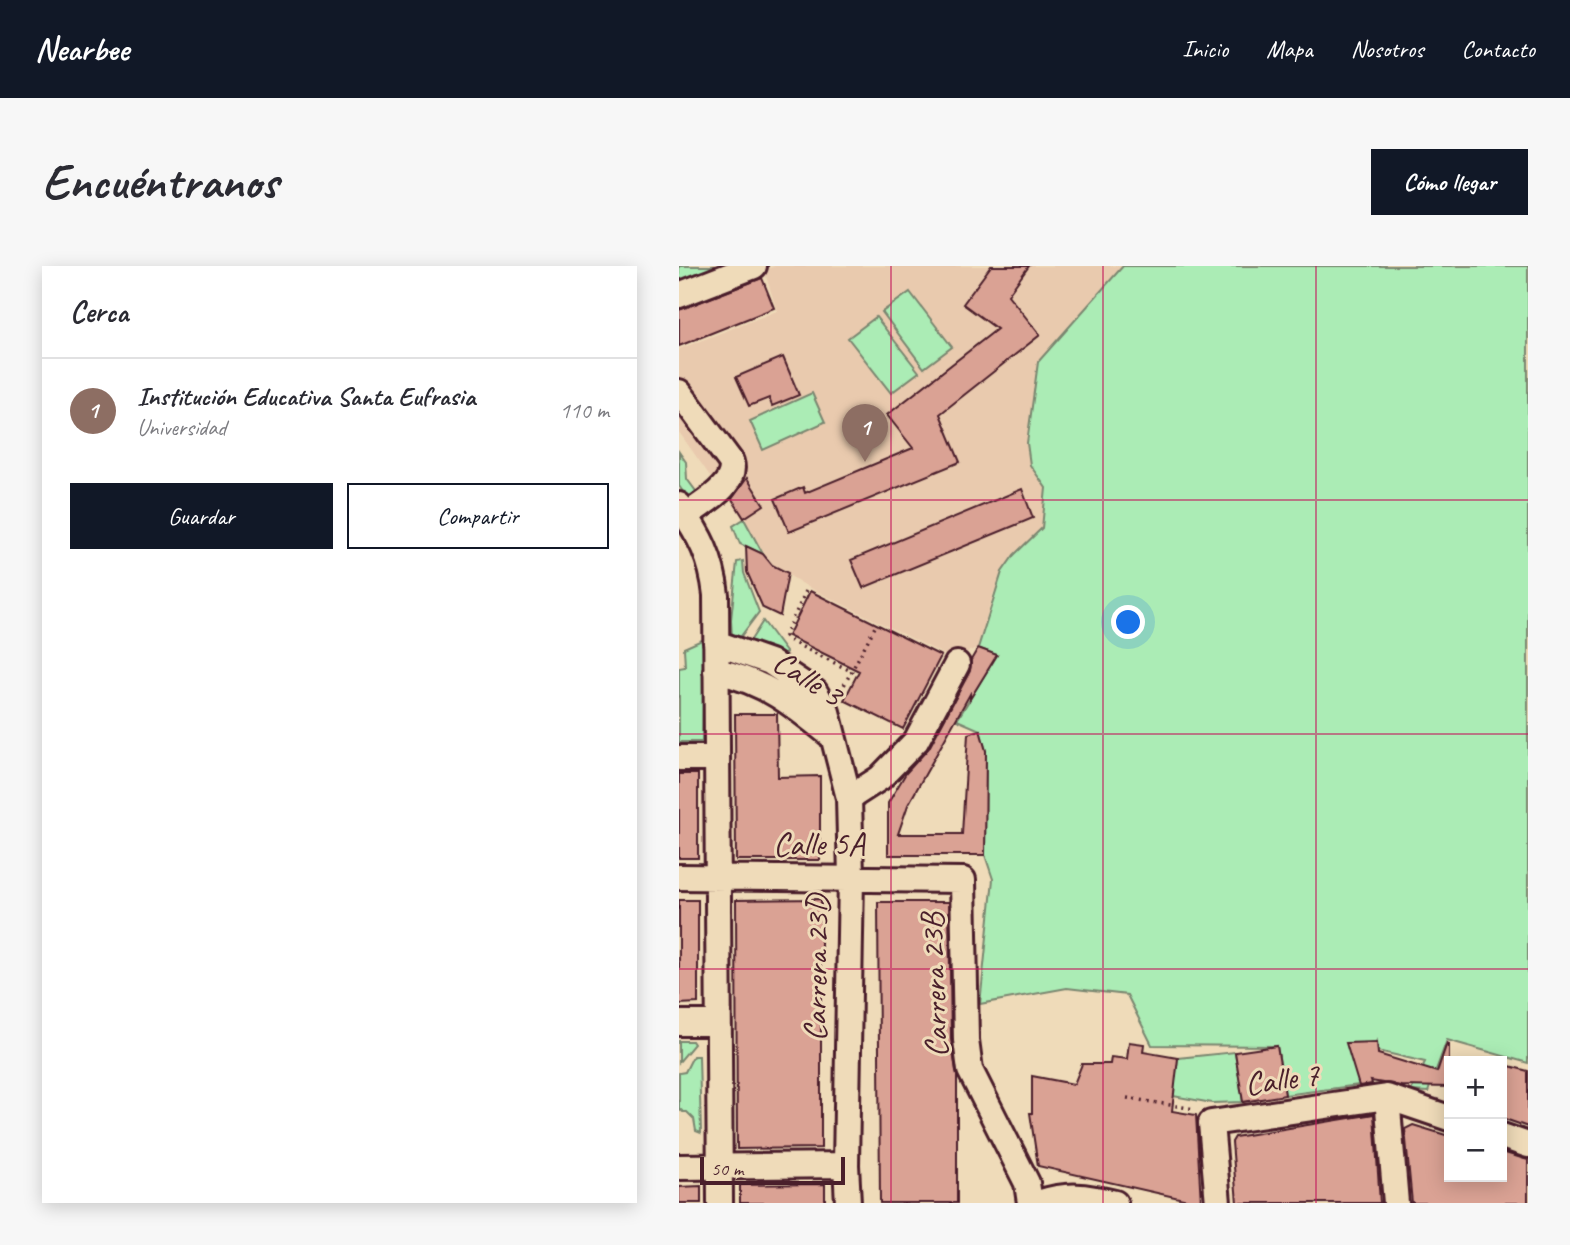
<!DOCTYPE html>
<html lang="es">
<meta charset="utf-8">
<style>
body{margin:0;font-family:Caveat,sans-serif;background:#f7f7f7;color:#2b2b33}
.controls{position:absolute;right:21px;bottom:21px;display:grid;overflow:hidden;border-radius:0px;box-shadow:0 4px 18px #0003}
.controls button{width:63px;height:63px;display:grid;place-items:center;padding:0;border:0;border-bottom:2px solid #e1e1e2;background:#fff;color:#2b2b33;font:35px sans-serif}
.scale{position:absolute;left:21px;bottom:18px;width:145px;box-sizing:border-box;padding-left:7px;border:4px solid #4a1f2b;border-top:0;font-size:19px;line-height:24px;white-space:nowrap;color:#4a1f2b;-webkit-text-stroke:5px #efdbb9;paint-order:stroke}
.you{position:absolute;left:450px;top:357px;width:24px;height:24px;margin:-18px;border:5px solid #fff;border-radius:50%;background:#1a73e8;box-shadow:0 0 0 10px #1a73e833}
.badge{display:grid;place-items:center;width:46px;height:46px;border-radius:50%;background:#111827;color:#fff;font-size:23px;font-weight:700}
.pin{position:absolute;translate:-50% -58px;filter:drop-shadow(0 2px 4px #0008)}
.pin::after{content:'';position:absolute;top:37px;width:24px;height:21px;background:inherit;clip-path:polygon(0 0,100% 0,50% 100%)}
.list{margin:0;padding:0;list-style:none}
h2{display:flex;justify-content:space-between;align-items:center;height:91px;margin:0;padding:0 28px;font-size:30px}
h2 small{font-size:23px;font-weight:400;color:#7c7c81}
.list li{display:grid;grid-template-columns:46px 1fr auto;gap:21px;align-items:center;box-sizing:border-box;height:105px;padding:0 28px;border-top:2px solid #e1e1e2}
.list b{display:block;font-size:26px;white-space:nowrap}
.list p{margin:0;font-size:23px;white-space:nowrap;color:#7c7c81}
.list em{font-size:23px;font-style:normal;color:#7c7c81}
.actions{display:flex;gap:14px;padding:21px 28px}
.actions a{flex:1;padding:16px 0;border:2px solid #111827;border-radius:0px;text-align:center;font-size:24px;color:#111827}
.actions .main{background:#111827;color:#fff}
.map{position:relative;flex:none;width:849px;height:937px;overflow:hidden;border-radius:0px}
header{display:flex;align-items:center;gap:42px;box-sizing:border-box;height:98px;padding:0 35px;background:#111827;color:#fff}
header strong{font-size:33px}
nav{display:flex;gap:38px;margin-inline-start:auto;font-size:24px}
.intro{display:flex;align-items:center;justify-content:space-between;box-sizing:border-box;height:168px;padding:0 42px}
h1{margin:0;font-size:49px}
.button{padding:18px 32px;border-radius:0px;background:#111827;color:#fff;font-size:24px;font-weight:700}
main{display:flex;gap:42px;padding:0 42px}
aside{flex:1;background:#fff;border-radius:0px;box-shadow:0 4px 18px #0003}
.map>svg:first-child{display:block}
.built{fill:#e9caae}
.green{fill:#abecb5;stroke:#7a8670;stroke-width:2}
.building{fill:#daa294;stroke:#4a1f2b;stroke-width:2}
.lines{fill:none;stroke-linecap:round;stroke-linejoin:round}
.minor-casing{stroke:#4a1f2b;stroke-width:30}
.path{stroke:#4a1f2b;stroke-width:3.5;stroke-dasharray:2 5;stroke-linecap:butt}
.minor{stroke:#efdbb9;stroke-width:24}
.grid{fill:none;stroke:#c2185b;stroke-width:2;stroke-opacity:0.55}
.labels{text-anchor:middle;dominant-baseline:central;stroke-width:6;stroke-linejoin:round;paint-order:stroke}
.street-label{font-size:33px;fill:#4a1f2b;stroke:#efdbb9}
</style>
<header>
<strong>Nearbee</strong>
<nav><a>Inicio</a><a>Mapa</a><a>Nosotros</a><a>Contacto</a></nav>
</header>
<div class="intro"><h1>Encuéntranos</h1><a class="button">Cómo llegar</a></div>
<main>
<aside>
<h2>Cerca<small></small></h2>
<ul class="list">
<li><span class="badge" style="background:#8d6e63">1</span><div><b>Institución Educativa Santa Eufrasia</b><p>Universidad</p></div><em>110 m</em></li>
</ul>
<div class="actions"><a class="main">Guardar</a><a>Compartir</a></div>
</aside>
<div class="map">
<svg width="849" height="937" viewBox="0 0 849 937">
<rect width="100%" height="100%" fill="#efdbb9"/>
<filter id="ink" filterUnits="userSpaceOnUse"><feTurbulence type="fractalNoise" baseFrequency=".0143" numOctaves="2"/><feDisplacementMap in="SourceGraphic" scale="14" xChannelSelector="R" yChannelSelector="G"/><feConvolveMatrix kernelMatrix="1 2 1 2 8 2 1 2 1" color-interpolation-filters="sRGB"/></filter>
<g filter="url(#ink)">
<path class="built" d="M 96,0 L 444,0 L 359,96 L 351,199 L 367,222 L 363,262 L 335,289 L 314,328 L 299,382 L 272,392 L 129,321 L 93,299 L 47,226 L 31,210 L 0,166 L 0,83 L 98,45 L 85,4 Z"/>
<path class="green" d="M 0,0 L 49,0 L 0,18 Z
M 444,0 L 849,0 L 849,797 L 768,774 L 749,826 L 732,825 L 746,796 L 699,785 L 698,776 L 680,819 L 606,829 L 598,780 L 473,779 L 448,729 L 388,722 L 301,738 L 314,613 L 306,589 L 307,485 L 301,464 L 278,454 L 318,389 L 299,382 L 323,306 L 335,289 L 363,262 L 367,222 L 351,199 L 348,177 L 359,96 Z
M 231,26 L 273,81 L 245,102 L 203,46 Z
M 197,51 L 240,106 L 212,127 L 169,72 Z
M 133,127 L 146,156 L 84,184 L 71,155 Z
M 0,186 L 7,196 L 8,213 L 19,228 L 9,233 L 0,220 Z
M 65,253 L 84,288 L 61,278 L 54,260 Z
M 64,295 L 65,307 L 80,346 L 59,374 L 53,371 L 52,354 L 58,296 Z
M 84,355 L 107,386 L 103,394 L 70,377 Z
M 25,373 L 23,476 L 0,476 L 0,402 L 6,401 L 5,382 Z
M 0,775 L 13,775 L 15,778 L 0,796 Z
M 556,786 L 564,836 L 533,837 L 494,830 L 499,792 Z
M 14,790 L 20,790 L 22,867 L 17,865 L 15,853 L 8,846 L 4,846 L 0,842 L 0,807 L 6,806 Z"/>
<path class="building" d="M 312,0 L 350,0 L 329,29 L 361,69 L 261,148 L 281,196 L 110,266 L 96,233 L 124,221 L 126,227 L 234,182 L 208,149 L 318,63 L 284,38 Z
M 83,12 L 95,42 L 0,80 L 0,44 Z
M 104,91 L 120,129 L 93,140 L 90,132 L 70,140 L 57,111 Z
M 68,212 L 85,239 L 65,252 L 53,233 Z
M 343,223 L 354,252 L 184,322 L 172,294 Z
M 67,280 L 84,288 L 93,299 L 109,307 L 101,350 L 84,342 L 68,306 Z
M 131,325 L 262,390 L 224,463 L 165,434 L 180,405 L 109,370 Z
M 299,382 L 318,389 L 291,433 L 291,428 L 229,539 L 219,568 L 283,568 L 289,468 L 301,464 L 307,485 L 306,589 L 209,589 L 209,537 L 227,507 L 250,482 L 291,405 L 292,394 Z
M 56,448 L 98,448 L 99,511 L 141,510 L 141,594 L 57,594 Z
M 0,508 L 19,508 L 19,592 L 0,592 Z
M 142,633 L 142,882 L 58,883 L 57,634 Z
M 0,634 L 19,634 L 19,737 L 0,738 Z
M 199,636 L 270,636 L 272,774 L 278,810 L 278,937 L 201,937 Z
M 450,776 L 465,778 L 464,786 L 499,792 L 493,845 L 517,849 L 522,937 L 359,900 L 351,847 L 353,847 L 353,810 L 395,818 L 403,798 L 431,798 L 432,791 L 448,793 Z
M 698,776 L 699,788 L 758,806 L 768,777 L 770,778 L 770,821 L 722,820 L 692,815 L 693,818 L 680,820 L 667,777 Z
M 598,780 L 606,829 L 564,836 L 556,786 Z
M 823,798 L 849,805 L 849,861 L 823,852 Z
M 695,848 L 701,937 L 558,937 L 553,876 L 556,871 Z
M 734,859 L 770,870 L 770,911 L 823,911 L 823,886 L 849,894 L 849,937 L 733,937 L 726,863 Z
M 146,918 L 146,937 L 61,937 L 61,919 Z
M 22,920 L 22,937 L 0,937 L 0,921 Z"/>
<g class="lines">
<defs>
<path id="minor" d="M 0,29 L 75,0
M 0,126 L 52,196 C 59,219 23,237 7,250
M 0,239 C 21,270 33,292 37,329 L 41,937
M 37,377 L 91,396 L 136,426 L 148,446 L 170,532 L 172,611 L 167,899 L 169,937
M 37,405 C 88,416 115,439 154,471
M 0,492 L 37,492
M 170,532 L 201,512 L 237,475 L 278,398
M 0,611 L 284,614 L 287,774 L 291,804 L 348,917 L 351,937
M 0,757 L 39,757
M 708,831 L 717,937
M 823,870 L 849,879
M 0,901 L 167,899
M 359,937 C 389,927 407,930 436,937
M 539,937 L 532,857 L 708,831 L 770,852"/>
</defs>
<use href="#minor" class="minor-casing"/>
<path class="path" d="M 127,325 L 106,370 L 113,376 L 174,406
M 162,425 L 197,359
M 448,832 L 516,843"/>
<use href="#minor" class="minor"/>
</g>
</g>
<path class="grid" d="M 212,0 L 212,937M 424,0 L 424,937M 637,0 L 637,937M 0,234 L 849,234M 0,468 L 849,468M 0,703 L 849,703"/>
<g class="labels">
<g class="street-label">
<text transform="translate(129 412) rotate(32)">Calle 3</text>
<text x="140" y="578">Calle 5A</text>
<text transform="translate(137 702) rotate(-89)">Carrera 23D</text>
<text transform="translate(255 719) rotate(-92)">Carrera 23B</text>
<text transform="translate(603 813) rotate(-8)">Calle 7</text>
</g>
</g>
</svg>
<div class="controls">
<button>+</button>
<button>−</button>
</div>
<div class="scale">50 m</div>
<div class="you"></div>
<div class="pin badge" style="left:186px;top:196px;background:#8d6e63">1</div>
</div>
</main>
